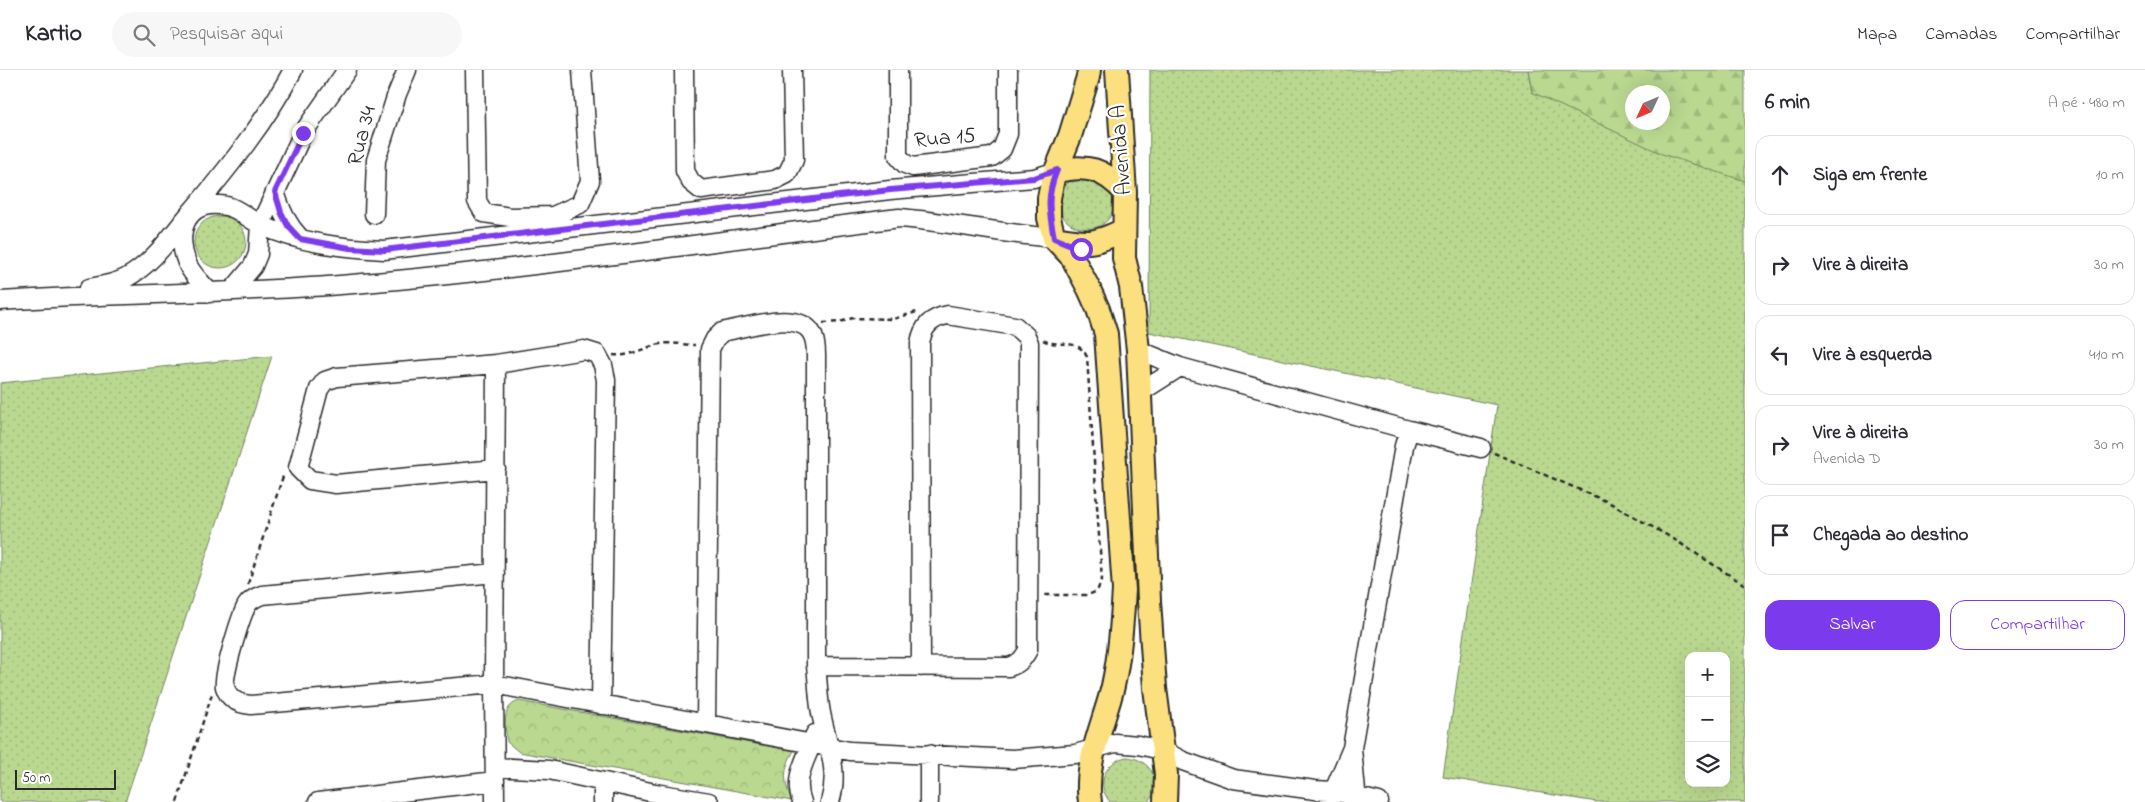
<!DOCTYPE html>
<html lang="pt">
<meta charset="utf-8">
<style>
body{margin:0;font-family:"Indie Flower",sans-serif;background:#f7f7f7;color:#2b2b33}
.controls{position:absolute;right:15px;bottom:15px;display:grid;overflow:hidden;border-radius:10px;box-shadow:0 5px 20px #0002}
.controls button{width:45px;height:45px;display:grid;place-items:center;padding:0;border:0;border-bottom:1px solid #e1e1e2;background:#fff;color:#2b2b33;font:25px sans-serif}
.compass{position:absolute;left:1625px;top:15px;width:45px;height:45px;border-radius:50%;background:#fff;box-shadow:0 5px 20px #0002;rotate:226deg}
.scale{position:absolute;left:15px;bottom:12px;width:101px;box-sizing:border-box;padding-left:5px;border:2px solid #2b2b2b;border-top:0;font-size:14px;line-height:18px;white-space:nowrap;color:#2b2b2b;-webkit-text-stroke:4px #fff;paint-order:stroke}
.stop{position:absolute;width:15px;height:15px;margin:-11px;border:4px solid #7c3aed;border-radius:50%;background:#fff}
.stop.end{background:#7c3aed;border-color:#fff;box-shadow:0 1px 5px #0008}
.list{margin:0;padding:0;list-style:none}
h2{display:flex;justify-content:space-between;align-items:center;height:65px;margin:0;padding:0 20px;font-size:21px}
h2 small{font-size:16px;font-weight:400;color:#7c7c81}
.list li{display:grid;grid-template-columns:32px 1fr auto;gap:15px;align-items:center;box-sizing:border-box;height:80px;margin:0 10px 10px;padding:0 10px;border:1px solid #e1e1e2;border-radius:15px}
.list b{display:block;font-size:19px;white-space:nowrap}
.list p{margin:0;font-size:16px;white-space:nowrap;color:#7c7c81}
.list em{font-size:16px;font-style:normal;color:#7c7c81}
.actions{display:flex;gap:10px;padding:15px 20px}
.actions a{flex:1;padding:11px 0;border:1px solid #7c3aed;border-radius:15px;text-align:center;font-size:18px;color:#7c3aed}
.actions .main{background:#7c3aed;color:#fff}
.icon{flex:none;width:28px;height:28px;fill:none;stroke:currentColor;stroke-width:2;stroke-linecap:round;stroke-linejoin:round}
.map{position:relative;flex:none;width:1745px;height:732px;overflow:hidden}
header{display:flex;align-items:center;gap:30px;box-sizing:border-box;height:70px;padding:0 25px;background:#fff;border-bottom:1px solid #e1e1e2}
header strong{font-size:24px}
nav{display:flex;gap:28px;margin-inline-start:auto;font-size:18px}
.search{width:350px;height:45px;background:#f7f7f7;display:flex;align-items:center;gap:12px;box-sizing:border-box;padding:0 18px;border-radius:28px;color:#7c7c81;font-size:19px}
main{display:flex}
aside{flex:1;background:#fff}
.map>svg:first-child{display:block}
.grass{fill:url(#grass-dots);stroke:#72825e;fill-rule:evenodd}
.forest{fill:url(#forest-firs);stroke:#72825e;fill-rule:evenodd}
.park{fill:url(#park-crowns);stroke:#72825e}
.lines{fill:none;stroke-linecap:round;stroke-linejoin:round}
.minor-casing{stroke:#2b2b2b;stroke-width:21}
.major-casing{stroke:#2b2b2b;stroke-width:26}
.path{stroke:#2b2b2b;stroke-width:2.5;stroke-dasharray:5 4;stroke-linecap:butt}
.minor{stroke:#fff;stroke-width:18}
.major{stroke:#fce080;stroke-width:22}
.route{stroke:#7c3aed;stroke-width:6}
.labels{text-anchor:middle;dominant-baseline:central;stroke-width:4.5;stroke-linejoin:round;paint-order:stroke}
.street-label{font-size:22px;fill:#2b2b2b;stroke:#fff}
</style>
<header>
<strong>Kartio</strong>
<div class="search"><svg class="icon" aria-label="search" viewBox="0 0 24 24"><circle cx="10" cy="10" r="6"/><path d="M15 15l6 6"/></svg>Pesquisar aqui</div>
<nav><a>Mapa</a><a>Camadas</a><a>Compartilhar</a></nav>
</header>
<main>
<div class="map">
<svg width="1745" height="732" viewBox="0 0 1745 732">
<defs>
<pattern id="grass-dots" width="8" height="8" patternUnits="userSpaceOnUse" patternTransform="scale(1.25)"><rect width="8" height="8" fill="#bad890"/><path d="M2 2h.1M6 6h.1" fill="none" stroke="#a0ba7c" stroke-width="1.8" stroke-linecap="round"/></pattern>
<pattern id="forest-firs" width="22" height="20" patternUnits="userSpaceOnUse" patternTransform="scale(1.25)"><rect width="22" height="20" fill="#bad890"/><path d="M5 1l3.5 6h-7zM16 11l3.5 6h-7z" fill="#a0ba7c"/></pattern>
<pattern id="park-crowns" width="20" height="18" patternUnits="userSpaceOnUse" patternTransform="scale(1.25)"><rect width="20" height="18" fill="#bad890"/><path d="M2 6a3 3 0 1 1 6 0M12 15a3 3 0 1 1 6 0" fill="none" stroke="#a0ba7c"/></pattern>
</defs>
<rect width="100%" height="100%" fill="#fff"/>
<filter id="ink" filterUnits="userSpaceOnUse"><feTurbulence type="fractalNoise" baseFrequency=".02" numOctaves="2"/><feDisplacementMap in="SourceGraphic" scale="10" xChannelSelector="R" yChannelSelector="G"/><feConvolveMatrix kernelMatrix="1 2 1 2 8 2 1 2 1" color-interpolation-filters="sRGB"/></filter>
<g filter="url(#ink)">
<path class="grass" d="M 1150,0 L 1528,0 L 1532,22 L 1745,110 L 1745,732 L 1597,732 L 1443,707 L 1497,335 L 1149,262 ZM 1689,586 L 1726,586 L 1726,713 L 1689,713 Z
M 1083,105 L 1111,120 C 1128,172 1048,169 1061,125 C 1064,114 1072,108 1083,105 Z
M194 172a26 26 0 1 1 52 0a26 26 0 1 1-52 0Z
M 272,286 L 125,732 L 0,732 L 0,313 Z
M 1126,687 C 1150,688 1165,713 1148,732 L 1110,732 C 1095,714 1105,692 1126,687 Z"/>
<path class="forest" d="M 1528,0 L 1745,0 L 1745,111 L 1662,84 L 1532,22 ZM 1632,22 L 1662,22 L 1662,52 L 1632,52 Z"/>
<path class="park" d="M 519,631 L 794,681 C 783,698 783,712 792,731 L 519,682 L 507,672 C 506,657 500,637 519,631 Z"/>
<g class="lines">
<defs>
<path id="minor" d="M 475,0 L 477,131 L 484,143 L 510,147 L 553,146 L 580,134 L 590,111 L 582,0
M 684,0 L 685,101 L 691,112 L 701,120 L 775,110 L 787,104 L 794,90 L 792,0
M 898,0 L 898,86 L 905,94 L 913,97 L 992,87 L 1002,79 L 1008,64 L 1008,0
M 275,122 C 281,141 287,154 300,168
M 374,144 L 376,90 L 397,24 L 407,0
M 89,218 C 101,216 115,214 126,208 C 154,193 172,164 193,140 C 230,96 266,51 293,0
M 232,221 L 253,196 L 258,184 L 260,155 L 303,63 L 347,0
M 210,223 C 203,214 191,204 187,193 C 175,164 185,131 220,135 C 237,136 246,148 261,155 C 299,173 343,178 384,180 L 890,120 L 1034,108 L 1057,101
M 0,231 C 113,223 227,224 340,215 C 527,200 713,171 899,148 C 951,152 1002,164 1054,168
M 1138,280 L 1180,297 L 1409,360 L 1481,378
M 1139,323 L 1180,297
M 496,399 L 336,414 L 310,410 L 298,398 L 319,319 L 325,311 L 337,307 L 496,294 L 584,280 L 597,284 L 603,295 L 606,310 L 601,635
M 495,503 L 262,525 C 256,527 251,529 247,535 C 241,545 222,607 225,617 C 229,630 239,634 251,635 L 494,614 L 850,681 L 1013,689 L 1075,684 L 1115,673 L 1138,675 L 1162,680 L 1183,691 L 1233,709 L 1315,720 L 1333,721 L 1379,732
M 816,596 L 1009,597 C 1019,594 1023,589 1028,580 L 1029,273 L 1026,266 L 1015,256 L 948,245 C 931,248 923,256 920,273 L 921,597
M 706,654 L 710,279 L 715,269 L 722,262 C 744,258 797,240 811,262 C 815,268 816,278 816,285 L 816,596 C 818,612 818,628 821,643 C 827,674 840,700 830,732
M 1352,679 L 1357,732
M 495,697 L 549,700 L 655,723 L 709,732
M 1330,730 L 1352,678 L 1404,376 L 1409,360
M 318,732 L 495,711
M 495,732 L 494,614 L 496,294
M 603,732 L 603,712
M 802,732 C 792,706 808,688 815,664
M 929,732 L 929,684"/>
<path id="major" d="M 1089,0 L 1088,7 L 1070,66 L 1053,108 L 1049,128 L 1049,148 L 1054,168 L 1072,187 L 1089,219 L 1098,239 L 1106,264 L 1124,520 C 1122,552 1120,584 1113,616 C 1104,654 1084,692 1090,732
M 1117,0 L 1125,122 L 1124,188 L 1131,217 L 1138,280 L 1149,531 L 1155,618 L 1166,704 L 1165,732
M 1057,101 C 1087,94 1104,99 1125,122
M 1054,168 C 1089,174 1092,175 1124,160"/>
</defs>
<use href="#minor" class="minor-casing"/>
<use href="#major" class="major-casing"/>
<path class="path" d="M 823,253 L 840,252 L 853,248 L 893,249 L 920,241
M 1043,270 C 1060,279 1077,266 1087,287 L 1102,510 L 1097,521 L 1088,525 L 1043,525
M 613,285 C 630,287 640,279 656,275 C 669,271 682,275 695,275
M 1494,383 L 1608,432 L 1672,468 L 1745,515
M 248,514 L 284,403
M 177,732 L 212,624"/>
<use href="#minor" class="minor"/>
<use href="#major" class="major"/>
</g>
</g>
<g class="lines" filter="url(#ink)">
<path class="route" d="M 303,63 L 275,122 L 281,142 L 288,156 L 300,169 L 350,178 L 384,180 L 890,120 L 1034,108 L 1057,100 C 1046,126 1049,141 1054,168 L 1081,179"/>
</g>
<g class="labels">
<g class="street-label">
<text transform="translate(363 66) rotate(-76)">Rua 34</text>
<text transform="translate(945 69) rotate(-5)">Rua 15</text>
<text transform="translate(1122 80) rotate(-94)">Avenida A</text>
</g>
</g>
</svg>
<div class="controls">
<button>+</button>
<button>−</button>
<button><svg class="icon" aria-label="layers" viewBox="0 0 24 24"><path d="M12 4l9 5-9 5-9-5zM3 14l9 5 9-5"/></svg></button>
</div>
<svg class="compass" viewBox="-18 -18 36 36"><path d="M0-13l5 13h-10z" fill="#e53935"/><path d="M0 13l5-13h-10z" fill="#7c7c81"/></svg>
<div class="scale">50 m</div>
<div class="stop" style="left:1081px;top:179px"></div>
<div class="stop end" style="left:303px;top:63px"></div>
</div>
<aside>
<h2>6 min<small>A pé · 480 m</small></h2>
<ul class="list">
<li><svg class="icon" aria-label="ahead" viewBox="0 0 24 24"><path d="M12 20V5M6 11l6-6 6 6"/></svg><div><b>Siga em frente</b></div><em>10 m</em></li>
<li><svg class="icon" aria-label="right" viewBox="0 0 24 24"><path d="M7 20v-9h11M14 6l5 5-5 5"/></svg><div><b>Vire à direita</b></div><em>30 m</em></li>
<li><svg class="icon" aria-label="left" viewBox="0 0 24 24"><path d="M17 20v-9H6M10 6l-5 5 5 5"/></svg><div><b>Vire à esquerda</b></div><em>410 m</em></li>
<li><svg class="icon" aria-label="right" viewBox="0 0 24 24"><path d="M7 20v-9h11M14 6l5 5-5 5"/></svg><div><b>Vire à direita</b><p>Avenida D</p></div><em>30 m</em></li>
<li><svg class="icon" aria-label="arrive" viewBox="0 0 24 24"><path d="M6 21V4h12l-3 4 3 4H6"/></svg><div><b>Chegada ao destino</b></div></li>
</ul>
<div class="actions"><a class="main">Salvar</a><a>Compartilhar</a></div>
</aside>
</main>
